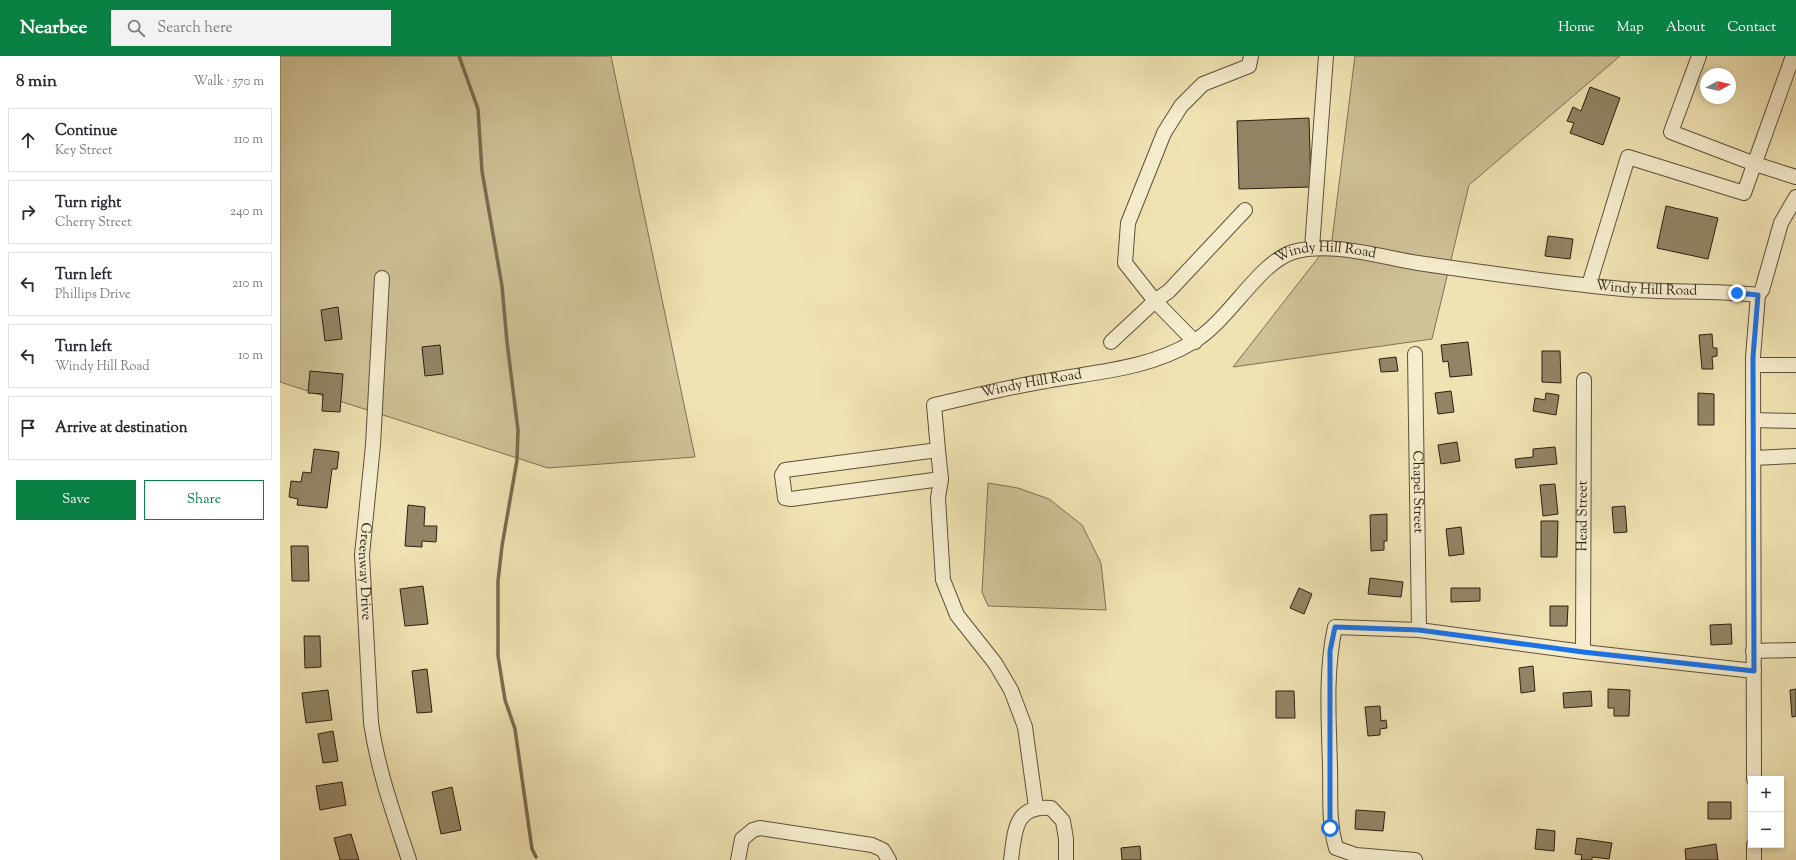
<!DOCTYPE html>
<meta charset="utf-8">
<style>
body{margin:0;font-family:"Sorts Mill Goudy",serif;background:#f2f2f3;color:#2b2b33}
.controls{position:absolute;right:12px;bottom:12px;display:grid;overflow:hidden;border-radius:0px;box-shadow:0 2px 6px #0003}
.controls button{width:36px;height:36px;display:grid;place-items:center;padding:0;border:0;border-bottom:1px solid #e1e1e2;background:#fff;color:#2b2b33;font:20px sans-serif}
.compass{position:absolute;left:1420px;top:12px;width:36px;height:36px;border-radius:50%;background:#fff;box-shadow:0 2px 6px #0003;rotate:82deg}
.stop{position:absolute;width:12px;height:12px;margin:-9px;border:3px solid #1a73e8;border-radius:50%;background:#fff}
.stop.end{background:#1a73e8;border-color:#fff;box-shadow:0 1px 4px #0008}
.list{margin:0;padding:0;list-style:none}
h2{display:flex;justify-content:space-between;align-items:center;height:52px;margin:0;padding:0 16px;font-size:17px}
h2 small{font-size:13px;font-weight:400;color:#7c7c81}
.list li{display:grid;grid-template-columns:26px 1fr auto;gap:12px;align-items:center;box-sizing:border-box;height:64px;margin:0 8px 8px;padding:0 8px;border:1px solid #e1e1e2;border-radius:0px}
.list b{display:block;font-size:15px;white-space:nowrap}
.list p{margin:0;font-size:13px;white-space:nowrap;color:#7c7c81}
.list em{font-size:13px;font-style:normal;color:#7c7c81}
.actions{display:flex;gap:8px;padding:12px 16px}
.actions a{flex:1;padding:9px 0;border:1px solid #0b8043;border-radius:0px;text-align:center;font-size:14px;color:#0b8043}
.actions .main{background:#0b8043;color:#fff}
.icon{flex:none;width:22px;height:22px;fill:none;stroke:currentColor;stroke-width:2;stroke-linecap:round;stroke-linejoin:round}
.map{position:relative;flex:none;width:1516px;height:804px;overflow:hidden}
header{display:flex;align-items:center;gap:24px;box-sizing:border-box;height:56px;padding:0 20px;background:#0b8043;color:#fff}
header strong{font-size:19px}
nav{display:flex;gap:22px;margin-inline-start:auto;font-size:14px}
.search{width:280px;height:36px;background:#f2f2f3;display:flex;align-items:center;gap:10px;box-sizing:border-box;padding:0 14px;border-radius:0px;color:#7c7c81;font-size:15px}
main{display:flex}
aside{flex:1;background:#fff}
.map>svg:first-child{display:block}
.green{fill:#cfc297;stroke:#7e7054}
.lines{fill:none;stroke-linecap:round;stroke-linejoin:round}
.stream{stroke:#796c51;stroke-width:3.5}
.building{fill:#928565;stroke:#2c1f10}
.minor-casing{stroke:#5d5039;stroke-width:16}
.minor{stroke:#f5edce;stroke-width:14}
.route{stroke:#1a73e8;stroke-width:5}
.labels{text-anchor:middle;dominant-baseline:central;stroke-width:3.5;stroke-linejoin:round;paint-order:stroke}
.street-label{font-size:14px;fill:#2c1f10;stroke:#f5edce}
</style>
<header>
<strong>Nearbee</strong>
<div class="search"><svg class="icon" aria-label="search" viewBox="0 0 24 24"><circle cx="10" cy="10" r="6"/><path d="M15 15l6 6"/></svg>Search here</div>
<nav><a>Home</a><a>Map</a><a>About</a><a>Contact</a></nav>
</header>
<main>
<aside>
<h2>8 min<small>Walk · 570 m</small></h2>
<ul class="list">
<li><svg class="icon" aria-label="ahead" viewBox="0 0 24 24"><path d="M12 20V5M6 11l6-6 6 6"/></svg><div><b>Continue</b><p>Key Street</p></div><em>110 m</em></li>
<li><svg class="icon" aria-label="right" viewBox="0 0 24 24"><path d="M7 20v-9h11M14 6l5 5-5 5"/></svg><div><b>Turn right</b><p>Cherry Street</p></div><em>240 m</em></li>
<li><svg class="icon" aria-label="left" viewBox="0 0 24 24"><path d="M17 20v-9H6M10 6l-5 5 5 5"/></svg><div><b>Turn left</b><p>Phillips Drive</p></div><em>210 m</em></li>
<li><svg class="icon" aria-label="left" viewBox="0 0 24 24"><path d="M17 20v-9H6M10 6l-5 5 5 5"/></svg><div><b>Turn left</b><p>Windy Hill Road</p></div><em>10 m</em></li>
<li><svg class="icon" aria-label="arrive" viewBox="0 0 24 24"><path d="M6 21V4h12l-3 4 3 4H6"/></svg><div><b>Arrive at destination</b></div></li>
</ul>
<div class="actions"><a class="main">Save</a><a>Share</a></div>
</aside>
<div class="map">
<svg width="1516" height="804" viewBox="0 0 1516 804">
<rect width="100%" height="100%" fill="#f0e3b3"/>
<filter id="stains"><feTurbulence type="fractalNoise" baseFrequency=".005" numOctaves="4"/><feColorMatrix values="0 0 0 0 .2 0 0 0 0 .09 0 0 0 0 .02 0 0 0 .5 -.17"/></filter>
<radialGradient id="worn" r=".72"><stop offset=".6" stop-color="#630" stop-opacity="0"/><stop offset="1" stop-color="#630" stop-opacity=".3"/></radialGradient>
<path class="green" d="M 0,0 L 331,0 L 415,401 L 268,412 L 0,326 Z
M 1075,0 L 1340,0 L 1189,129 L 1152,283 L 953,311 L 1052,184 Z
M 708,427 L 738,432 L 769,443 L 802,469 L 821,507 L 826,554 L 708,550 L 702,536 Z"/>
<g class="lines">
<path class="stream" d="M 179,0 L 198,53 L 202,115 L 222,230 L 227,286 L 238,374 L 237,404 L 222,490 L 218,525 L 218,600 L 225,644 L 235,673 L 252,793 L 256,801"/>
</g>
<path class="building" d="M 1310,31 L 1340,42 L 1323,89 L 1290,77 L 1294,67 L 1287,65 L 1293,51 L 1301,55 Z
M 1029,62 L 1031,131 L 959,133 L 957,65 Z
M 1386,150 L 1438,162 L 1428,203 L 1377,192 Z
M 1268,180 L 1293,183 L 1290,203 L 1265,200 Z
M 58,251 L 62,283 L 45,285 L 41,254 Z
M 1432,278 L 1433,292 L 1437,292 L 1437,300 L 1432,301 L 1433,313 L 1422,313 L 1419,279 Z
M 1188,286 L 1192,319 L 1170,321 L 1168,305 L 1163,306 L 1161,289 Z
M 160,289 L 163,318 L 145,320 L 142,291 Z
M 1262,295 L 1280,295 L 1281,327 L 1262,326 Z
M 1116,301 L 1118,315 L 1101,316 L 1099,303 Z
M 30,315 L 63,318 L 60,356 L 42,355 L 43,338 L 28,337 Z
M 1171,335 L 1174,356 L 1158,358 L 1155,337 Z
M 1266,337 L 1279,339 L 1276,359 L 1253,355 L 1255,342 L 1265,344 Z
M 1418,337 L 1434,338 L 1434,369 L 1418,369 Z
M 1177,386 L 1180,405 L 1161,408 L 1158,389 Z
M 1275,391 L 1277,408 L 1236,412 L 1235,403 L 1253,401 L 1253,393 Z
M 34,393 L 59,396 L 57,413 L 52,413 L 47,452 L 17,449 L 18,443 L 9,441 L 11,425 L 21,426 L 23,416 L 31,417 Z
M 1275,428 L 1278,458 L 1263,460 L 1260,429 Z
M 128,449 L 145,451 L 144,470 L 157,470 L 156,486 L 142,485 L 142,491 L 125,490 Z
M 1345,450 L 1347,476 L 1334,477 L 1332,451 Z
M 1107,458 L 1107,485 L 1104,485 L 1104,494 L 1091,495 L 1090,459 Z
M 1261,465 L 1278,465 L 1277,501 L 1261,501 Z
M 1181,471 L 1184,498 L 1169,500 L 1166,473 Z
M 11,490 L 28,490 L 29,525 L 12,525 Z
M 1090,522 L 1123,526 L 1121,541 L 1088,538 Z
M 143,530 L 148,568 L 125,570 L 120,533 Z
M 1019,532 L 1032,538 L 1024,558 L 1010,552 Z
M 1171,532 L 1200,532 L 1200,545 L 1171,546 Z
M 1270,550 L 1288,550 L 1287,570 L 1270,570 Z
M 1451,568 L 1452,588 L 1431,589 L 1430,569 Z
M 24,580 L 40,580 L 41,611 L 25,612 Z
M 1253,610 L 1255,635 L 1241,637 L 1239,612 Z
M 147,613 L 152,656 L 137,657 L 132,615 Z
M 1328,633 L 1350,634 L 1349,660 L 1334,660 L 1334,652 L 1328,652 Z
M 1516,633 L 1516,660 L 1512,661 L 1510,634 Z
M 48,634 L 52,664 L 26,667 L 22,637 Z
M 996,635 L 1014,635 L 1015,662 L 996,662 Z
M 1311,635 L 1312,650 L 1284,652 L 1283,637 Z
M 1100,650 L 1101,665 L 1106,664 L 1107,672 L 1100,673 L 1100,679 L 1088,680 L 1085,651 Z
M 53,675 L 58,705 L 43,707 L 38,678 Z
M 62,726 L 66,749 L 40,754 L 36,730 Z
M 172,731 L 181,774 L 161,778 L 152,736 Z
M 1428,746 L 1451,746 L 1451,763 L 1428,763 Z
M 1076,754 L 1105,756 L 1103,775 L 1075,773 Z
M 1257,773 L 1275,775 L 1274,795 L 1255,793 Z
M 71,778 L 79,804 L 60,804 L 54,782 Z
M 1297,782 L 1332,787 L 1329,803 L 1312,801 L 1312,804 L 1301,804 L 1302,799 L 1295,798 Z
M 1436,788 L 1438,804 L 1406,804 L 1405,793 Z
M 860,790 L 861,804 L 842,804 L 841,792 Z"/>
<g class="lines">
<defs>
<g id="minor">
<path d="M 1419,0 L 1391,76 L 1475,108 L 1516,121"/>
<path d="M 1032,192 L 1046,0"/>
<path id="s1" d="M 102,222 L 93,389 L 82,499 L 91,667 C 98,715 114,759 129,804"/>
<path d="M 1309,229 L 1348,101 L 1464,137 L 1513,0"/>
<path d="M 831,286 L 875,245 L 889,235 L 965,154"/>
<path d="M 915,286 L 875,245 L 845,207 L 848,167 L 884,77 L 901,50 L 923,28 L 969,10 L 971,0"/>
<path id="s2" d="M 1135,298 L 1139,574"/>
<path d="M 1473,309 L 1516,309"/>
<path d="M 1473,364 L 1516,365"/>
<path id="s3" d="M 658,394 L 661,423 L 511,443 L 505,442 L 502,419 L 505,414 L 658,394 L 654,349 C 691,341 728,331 766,325 C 815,316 869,313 913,286 C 949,265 978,207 1013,196 C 1051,185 1100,201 1138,207 C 1206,217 1275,227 1343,233 C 1388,237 1433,234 1478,239"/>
<path d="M 1473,402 L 1516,400"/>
<path d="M 661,423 L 658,442 L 663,524 L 677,559 L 715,607 L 731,634 L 745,671 L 756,751"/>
<path d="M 1473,595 L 1516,594"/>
<path id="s4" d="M 1303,596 L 1304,324"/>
<path d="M 1474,723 L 1473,301 L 1478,239 L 1482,234 L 1501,167 L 1516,141"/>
<path d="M 458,804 L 462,783 L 473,774 L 480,772 L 592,789 L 603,794 L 609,804"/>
<path d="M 731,804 C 735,775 734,749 771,752 L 783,765 L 786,783 L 786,804"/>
<path d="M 1135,804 L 1076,799 L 1056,792 C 1048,764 1051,740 1050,712 C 1049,665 1045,617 1055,571 L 1139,574 L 1303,596 L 1474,615"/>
<path d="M 1474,804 L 1474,789"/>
</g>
</defs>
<use href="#minor" class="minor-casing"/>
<use href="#minor" class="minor"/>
</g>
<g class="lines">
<path class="route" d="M 1050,772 L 1050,595 L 1055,571 L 1139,574 L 1303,596 L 1474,615 L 1473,301 L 1478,239 L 1457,237"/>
</g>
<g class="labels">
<g class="street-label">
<text stroke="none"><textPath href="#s3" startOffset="851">Windy Hill Road</textPath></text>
<text stroke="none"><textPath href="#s3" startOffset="1175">Windy Hill Road</textPath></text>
<text stroke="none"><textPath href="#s3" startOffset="515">Windy Hill Road</textPath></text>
<text stroke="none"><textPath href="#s2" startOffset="138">Chapel Street</textPath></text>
<text stroke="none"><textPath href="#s4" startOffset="136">Head Street</textPath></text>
<text stroke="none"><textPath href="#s1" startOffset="294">Greenway Drive</textPath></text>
</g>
</g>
<rect width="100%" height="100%" filter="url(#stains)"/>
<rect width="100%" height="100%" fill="url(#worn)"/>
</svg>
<div class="controls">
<button>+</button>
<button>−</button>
</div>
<svg class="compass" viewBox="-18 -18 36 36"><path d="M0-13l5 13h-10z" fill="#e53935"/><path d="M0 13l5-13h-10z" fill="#7c7c81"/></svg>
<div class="stop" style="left:1050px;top:772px"></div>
<div class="stop end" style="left:1457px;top:237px"></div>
</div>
</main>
